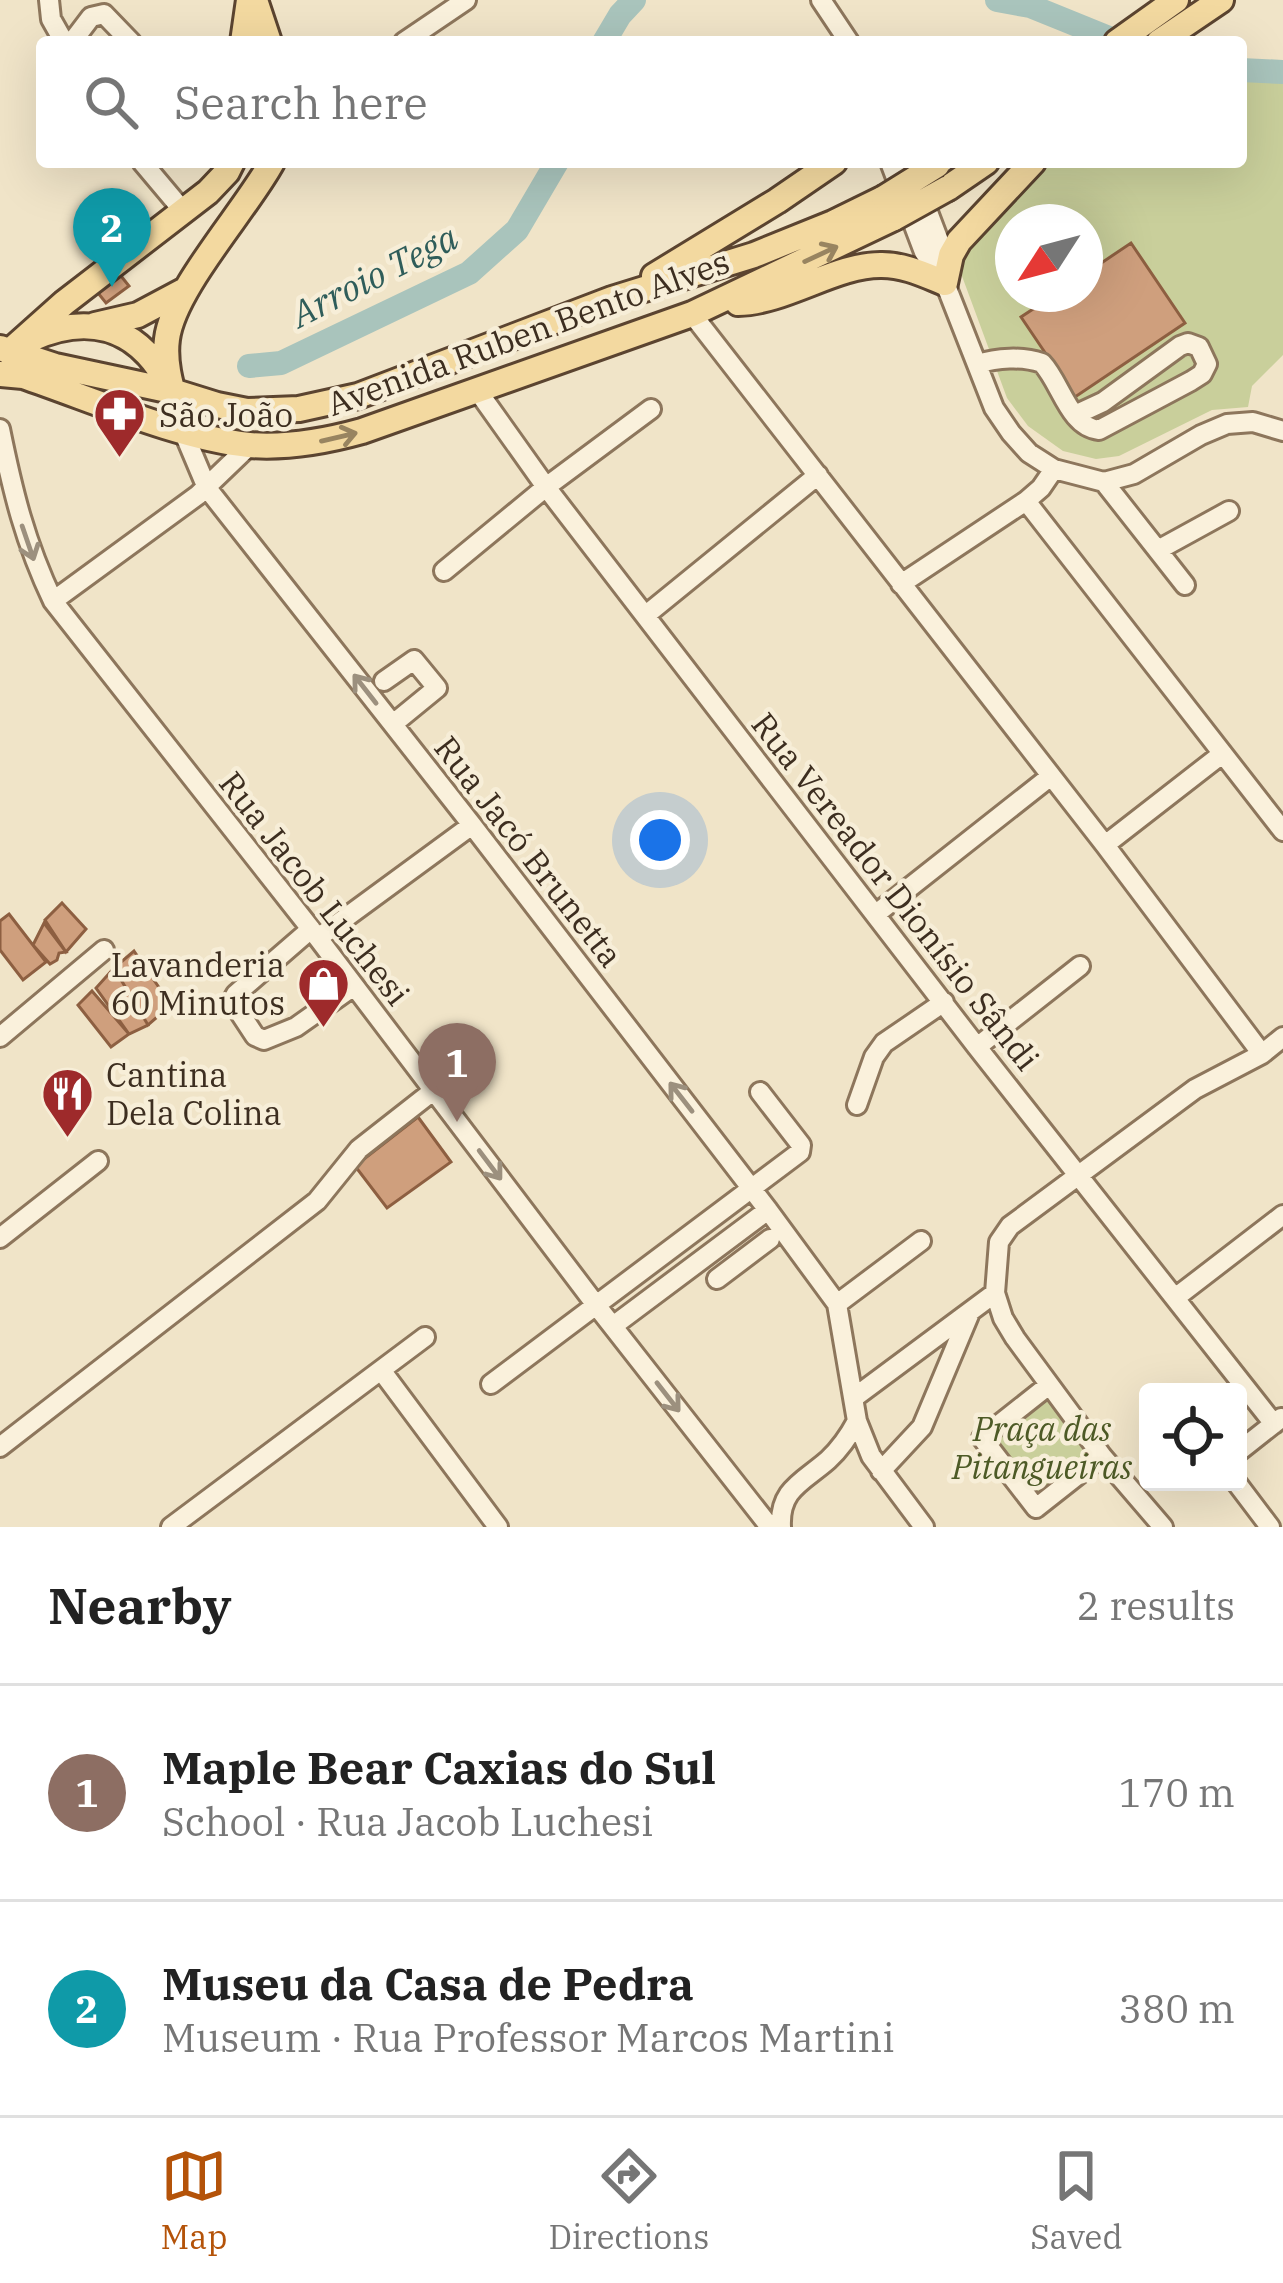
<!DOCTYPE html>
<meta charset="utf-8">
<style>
body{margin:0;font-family:"IBM Plex Serif",serif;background:#f2f2f2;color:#222}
.controls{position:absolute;right:36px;bottom:36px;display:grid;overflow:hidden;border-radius:12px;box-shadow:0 12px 48px #0002}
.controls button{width:108px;height:108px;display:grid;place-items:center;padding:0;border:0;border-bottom:3px solid #e0e0e0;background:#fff;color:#222;font:60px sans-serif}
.compass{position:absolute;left:995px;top:204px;width:108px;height:108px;border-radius:50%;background:#fff;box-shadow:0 12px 48px #0002;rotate:234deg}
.you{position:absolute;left:660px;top:840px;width:42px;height:42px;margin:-30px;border:9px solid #fff;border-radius:50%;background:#1a73e8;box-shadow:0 0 0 18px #1a73e833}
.badge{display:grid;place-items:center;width:78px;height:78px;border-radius:50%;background:#b45309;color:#fff;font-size:39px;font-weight:700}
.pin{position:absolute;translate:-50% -99px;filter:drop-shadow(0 3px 6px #0008)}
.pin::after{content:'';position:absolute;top:63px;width:42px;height:36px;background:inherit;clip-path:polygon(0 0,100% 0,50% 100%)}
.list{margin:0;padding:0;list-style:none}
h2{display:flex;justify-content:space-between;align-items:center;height:156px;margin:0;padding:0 48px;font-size:51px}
h2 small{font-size:39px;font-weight:400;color:#767676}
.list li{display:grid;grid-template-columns:78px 1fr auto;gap:36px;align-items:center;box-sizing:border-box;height:216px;padding:0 48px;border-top:3px solid #e0e0e0}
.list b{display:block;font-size:45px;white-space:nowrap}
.list p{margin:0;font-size:39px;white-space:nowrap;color:#767676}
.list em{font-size:39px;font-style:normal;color:#767676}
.icon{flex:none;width:66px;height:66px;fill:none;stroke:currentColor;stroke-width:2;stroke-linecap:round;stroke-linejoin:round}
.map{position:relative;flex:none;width:1283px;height:1527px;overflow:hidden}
.search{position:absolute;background:#fff;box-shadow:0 12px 48px #0002;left:36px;right:36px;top:36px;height:132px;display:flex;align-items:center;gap:30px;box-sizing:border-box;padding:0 42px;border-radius:12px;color:#767676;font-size:45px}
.sheet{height:588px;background:#fff}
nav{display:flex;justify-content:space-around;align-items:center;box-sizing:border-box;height:168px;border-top:3px solid #e0e0e0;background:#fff;font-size:33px;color:#767676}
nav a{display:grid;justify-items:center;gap:6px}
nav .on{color:#b45309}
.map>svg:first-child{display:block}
.green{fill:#c9cf9b;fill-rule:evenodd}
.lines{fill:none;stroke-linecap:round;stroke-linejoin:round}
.river{stroke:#a9c4bc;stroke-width:24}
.building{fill:#cf9f7d;stroke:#8d5f41;stroke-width:3}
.minor-casing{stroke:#8d765c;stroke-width:24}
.major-casing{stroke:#5b4430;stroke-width:30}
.minor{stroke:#faf1dc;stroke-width:18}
.major{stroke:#f3d9a0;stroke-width:24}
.major-bridge-casing{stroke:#5b4430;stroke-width:30;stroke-linecap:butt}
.major-bridge{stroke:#f3d9a0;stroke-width:24}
.oneway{stroke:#988460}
.oneway2{stroke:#9c907e}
.labels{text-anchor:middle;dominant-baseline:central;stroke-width:9;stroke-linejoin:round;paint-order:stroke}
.street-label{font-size:33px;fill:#3d2e20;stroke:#f7eed8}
.poi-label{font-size:33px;fill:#3d2e20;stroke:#f7eed8;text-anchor:start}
.park-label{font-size:33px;font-style:italic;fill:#4d5a26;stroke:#f7eed8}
.water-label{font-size:36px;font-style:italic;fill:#2f5d5a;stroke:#f7eed8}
</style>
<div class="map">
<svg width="1283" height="1527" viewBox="0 0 1283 1527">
<rect width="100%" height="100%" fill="#f0e4c8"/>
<path class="green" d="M 1241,80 L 1283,81 L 1283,355 L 1252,386 L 1248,407 L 1212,410 L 1119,456 L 1096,459 L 1063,451 L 1028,426 L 1007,398 L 959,268 L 962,247 L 1043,162 L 1241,162 ZM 1013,222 L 1085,222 L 1085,294 L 1013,294 Z
M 1049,1385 L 1102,1456 L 1036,1508 L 982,1438 Z"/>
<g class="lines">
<path class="river" d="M 997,0 L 1030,6 L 1119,42
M 604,42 L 620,15 L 634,0
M 1241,70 L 1283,72
M 249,366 L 281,363 L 469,273 L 517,230 L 557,162"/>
</g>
<path class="building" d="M 1131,243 L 1185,323 L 1075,397 L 1021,317 L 1056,294 L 1085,294 L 1085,274 Z
M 117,271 L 129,286 L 106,303 L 94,288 Z
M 62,903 L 86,929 L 66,952 L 45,920 Z
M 9,914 L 46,962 L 23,980 L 0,950 L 0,921 Z
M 44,923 L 66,952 L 59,953 L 57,960 L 50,964 L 33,945 Z
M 134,951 L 171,1005 L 148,1025 L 114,968 Z
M 114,968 L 148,1025 L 129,1034 L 96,988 Z
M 92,991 L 129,1034 L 111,1047 L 78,1005 Z
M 418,1117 L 451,1162 L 387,1208 L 355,1166 Z"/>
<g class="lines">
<defs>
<path id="minor" d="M 49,0 L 51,19 L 64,42
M 821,0 L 849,42
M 72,42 L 91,17 L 104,14 L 131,42
M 404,42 L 466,0
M 142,162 L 184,212
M 890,162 L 924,252 L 945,283
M 909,162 L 939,241 L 945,283 L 994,408 L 1011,433 L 1029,453 L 1054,469 L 1104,482 L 1134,474 L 1201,435 L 1227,424 L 1253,422 L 1283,431
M 692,314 L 1105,845 L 1262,1054
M 977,364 C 997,358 1022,356 1042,363 C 1061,383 1069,427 1099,430 L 1191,381 L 1202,374 L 1207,364 L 1199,347 L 1188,343 L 1180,346 L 1103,402 L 1075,415
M 477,390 L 546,487 L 977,1047 L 1274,1424
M 0,429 C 13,493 25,542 53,601 L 318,938 L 596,1305 L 770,1527
M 183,431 L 207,488 L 472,825 L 768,1210 L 837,1304 L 857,1421 L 871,1456 L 924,1527
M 1104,482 L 1185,585
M 1026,501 L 1283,831
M 1158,550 L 1229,511
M 444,571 L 546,487 L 651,409
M 901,584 L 1026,501 L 1041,488 L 1054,469
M 53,601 L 198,495 L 250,445
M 646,615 L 818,475
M 384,681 L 414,660 L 437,688 L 393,724
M 1105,845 L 1222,754
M 876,914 L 1051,776
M 311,929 L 236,994 L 232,1001 L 255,1036 L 264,1040 L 296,1027 L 354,986
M 318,938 L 472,825
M 0,1037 L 104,950
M 977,1047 L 1080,966
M 857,1105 L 874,1057 L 884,1043 L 944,1002
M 0,1238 L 98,1161
M 717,1279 L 770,1239
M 995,1293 L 1003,1318 L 1015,1338 L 1102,1456 L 1163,1527
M 1175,1298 L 1283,1215
M 837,1304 L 921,1241
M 613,1326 L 768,1210
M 381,1370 L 498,1527
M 491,1384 L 800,1152 L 801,1145 L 760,1092
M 1049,1385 L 982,1438 L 1036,1508 L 1102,1456
M 855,1397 L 995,1293 L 999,1242 L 1010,1226 L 1195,1089 L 1262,1054 L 1283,1037
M 0,1447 L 317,1201 L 359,1149 L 433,1091
M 1238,1452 L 1281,1418
M 881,1471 L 922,1427 L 969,1315
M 1236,1482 L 1270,1527
M 171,1527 L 425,1337
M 781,1527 C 779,1489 803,1482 828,1460 C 840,1449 849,1436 857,1421"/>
<path id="major" d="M 255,0 L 269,42
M 243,42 L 249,0
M 1117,42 L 1176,0
M 1159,42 L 1221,0
M 948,188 L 986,162
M 654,276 L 777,201 L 834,162
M 738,303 C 786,302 836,264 882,265 C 905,265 925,275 945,283 L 951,255 L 959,241 L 1033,162
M 95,325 L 138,315 L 185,290
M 31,339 C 86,314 134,325 165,378
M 0,348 L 55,366 L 172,391 L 217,405 L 247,411 L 299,409 L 358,396 L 612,299 L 754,255 L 833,223 L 884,198
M 9,352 L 64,303 L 208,192 L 227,172 L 232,162
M 0,374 L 23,376 C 91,399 179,438 249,445 C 287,448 326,441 362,431 L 692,314 L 894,218
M 176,404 C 170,383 164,361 167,339 C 173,289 246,210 272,162"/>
</defs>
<use href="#minor" class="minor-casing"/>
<use href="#major" class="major-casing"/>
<use href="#minor" class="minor"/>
<use href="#major" class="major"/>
<defs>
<path id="major-bridge" d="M 884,198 L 937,165
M 894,218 L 948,188"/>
</defs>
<use href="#major-bridge" class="major-bridge-casing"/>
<use href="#major-bridge" class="major-bridge"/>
</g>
<defs><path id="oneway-shaft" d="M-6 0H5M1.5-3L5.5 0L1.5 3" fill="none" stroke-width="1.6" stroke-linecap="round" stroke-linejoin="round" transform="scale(3)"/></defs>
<g class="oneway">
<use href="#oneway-shaft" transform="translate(821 254) rotate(-25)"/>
<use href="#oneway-shaft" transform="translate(339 437) rotate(-13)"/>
</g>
<g class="oneway2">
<use href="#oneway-shaft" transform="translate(28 543) rotate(71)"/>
<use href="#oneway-shaft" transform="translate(365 689) rotate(-128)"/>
<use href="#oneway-shaft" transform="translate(681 1097) rotate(-128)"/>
<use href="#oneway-shaft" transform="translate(490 1165) rotate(53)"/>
<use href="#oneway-shaft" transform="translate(668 1397) rotate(52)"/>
</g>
<defs>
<symbol id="pharmacy-pin" viewBox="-11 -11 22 30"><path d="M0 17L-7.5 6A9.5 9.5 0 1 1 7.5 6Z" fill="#9e2a2b" stroke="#f7eed8"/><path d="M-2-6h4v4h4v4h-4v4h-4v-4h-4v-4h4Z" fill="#fff"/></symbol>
<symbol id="shop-pin" viewBox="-11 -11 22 30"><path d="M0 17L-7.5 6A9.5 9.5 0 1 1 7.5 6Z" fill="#9e2a2b" stroke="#f7eed8"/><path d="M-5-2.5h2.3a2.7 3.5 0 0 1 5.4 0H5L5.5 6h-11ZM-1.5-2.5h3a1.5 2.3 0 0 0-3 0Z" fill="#fff"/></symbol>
<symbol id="restaurant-pin" viewBox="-11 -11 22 30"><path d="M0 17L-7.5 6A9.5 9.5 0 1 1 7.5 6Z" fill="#9e2a2b" stroke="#f7eed8"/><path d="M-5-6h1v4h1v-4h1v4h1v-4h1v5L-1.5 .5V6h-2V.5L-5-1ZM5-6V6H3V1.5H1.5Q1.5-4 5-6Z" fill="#fff"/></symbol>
</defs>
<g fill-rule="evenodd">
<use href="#pharmacy-pin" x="90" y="384" width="59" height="81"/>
<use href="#shop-pin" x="294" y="954" width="59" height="81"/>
<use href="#restaurant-pin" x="38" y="1064" width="59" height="81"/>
</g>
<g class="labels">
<g class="street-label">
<text transform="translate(528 332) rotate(-20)">Avenida Ruben Bento Alves</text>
<text transform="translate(529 851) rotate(52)">Rua Jacó Brunetta</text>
<text transform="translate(315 888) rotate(52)">Rua Jacob Luchesi</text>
<text transform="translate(896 891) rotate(52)">Rua Vereador Dionísio Sândi</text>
</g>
<g class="poi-label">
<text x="159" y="414">São João</text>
<text x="285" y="964" text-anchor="end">Lavanderia<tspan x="285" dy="38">60 Minutos</tspan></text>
<text x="106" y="1074">Cantina<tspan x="106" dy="38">Dela Colina</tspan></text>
</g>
<g class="park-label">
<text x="1042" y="1428">Praça das<tspan x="1042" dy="38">Pitangueiras</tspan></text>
</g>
<g class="water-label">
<text transform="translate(374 275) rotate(-27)">Arroio Tega</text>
</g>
</g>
</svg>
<div class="controls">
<button><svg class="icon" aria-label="locate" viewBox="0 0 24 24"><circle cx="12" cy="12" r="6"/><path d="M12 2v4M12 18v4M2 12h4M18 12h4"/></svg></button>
</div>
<svg class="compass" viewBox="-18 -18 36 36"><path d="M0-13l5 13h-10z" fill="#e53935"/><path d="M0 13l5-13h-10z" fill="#767676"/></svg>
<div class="you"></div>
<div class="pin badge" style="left:457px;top:1122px;background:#8d6e63">1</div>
<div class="pin badge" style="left:112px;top:287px;background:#0f9aa8">2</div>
<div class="search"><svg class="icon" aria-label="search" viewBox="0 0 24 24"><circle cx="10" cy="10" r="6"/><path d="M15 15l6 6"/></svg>Search here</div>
</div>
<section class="sheet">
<h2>Nearby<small>2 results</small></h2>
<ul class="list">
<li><span class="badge" style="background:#8d6e63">1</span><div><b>Maple Bear Caxias do Sul</b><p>School · Rua Jacob Luchesi</p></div><em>170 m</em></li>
<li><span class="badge" style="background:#0f9aa8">2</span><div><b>Museu da Casa de Pedra</b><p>Museum · Rua Professor Marcos Martini</p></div><em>380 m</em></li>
</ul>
</section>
<nav>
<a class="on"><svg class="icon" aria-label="map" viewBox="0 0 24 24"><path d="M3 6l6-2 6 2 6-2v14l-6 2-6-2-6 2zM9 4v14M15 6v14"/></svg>Map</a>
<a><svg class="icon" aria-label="directions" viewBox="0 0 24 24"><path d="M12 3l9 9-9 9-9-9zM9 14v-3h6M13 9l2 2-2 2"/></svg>Directions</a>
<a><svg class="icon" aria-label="saved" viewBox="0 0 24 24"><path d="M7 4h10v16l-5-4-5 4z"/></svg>Saved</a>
</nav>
